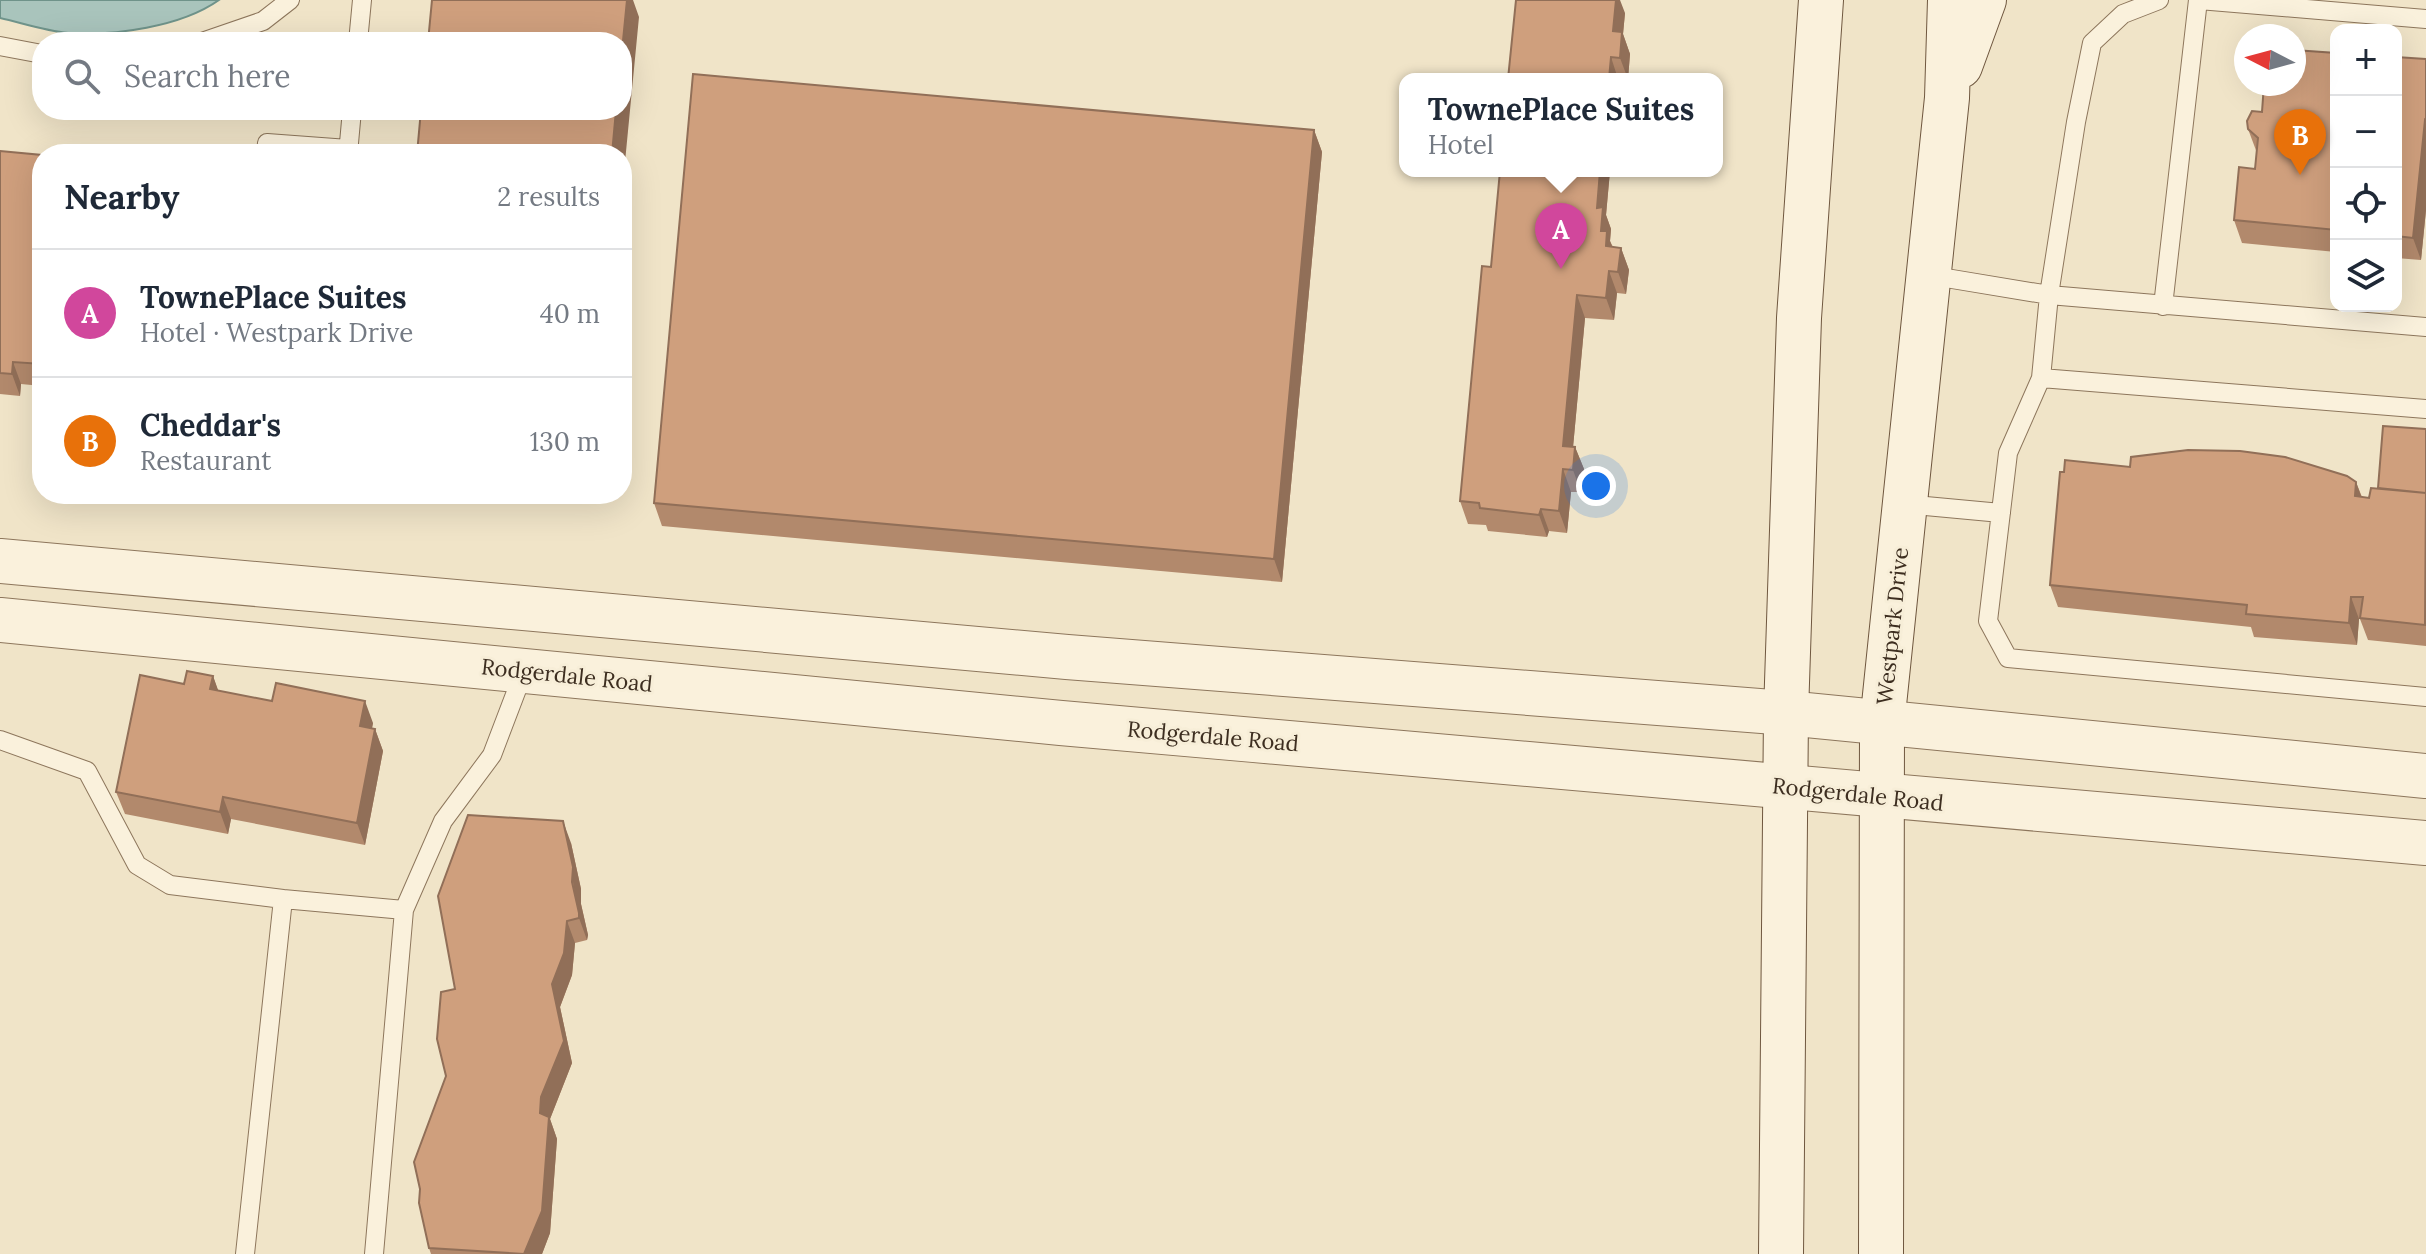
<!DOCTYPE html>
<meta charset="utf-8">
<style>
body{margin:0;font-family:Lora,serif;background:#f6f6f7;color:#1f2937}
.controls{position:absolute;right:24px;top:24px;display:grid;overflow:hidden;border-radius:16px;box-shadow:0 8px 32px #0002}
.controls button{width:72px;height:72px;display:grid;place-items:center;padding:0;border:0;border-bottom:2px solid #e0e1e3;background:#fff;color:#1f2937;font:40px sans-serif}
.compass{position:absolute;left:2234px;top:24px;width:72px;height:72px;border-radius:50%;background:#fff;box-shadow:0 8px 32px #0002;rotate:276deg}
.you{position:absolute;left:1596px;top:486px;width:28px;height:28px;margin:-20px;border:6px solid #fff;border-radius:50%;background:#1a73e8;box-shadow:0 0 0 12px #1a73e833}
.badge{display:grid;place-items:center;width:52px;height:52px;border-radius:50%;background:#7c3aed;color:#fff;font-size:26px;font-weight:700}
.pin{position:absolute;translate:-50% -66px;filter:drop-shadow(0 2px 4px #0008)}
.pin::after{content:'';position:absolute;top:42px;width:28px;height:24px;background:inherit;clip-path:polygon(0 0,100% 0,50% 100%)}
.popup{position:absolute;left:1399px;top:73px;width:324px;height:104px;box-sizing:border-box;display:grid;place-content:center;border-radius:16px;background:#fff;filter:drop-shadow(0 2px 6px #0005);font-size:26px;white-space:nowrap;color:#747a83}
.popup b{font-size:30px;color:#1f2937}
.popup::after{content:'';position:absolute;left:50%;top:100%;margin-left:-16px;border:16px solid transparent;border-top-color:#fff}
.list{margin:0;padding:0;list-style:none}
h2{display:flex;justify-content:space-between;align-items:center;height:104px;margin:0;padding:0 32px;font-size:34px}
h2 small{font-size:26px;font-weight:400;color:#747a83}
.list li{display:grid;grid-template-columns:52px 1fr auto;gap:24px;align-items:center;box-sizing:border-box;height:128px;padding:0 32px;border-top:2px solid #e0e1e3}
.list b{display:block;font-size:30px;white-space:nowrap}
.list p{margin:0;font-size:26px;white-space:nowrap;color:#747a83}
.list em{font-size:26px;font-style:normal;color:#747a83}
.icon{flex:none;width:44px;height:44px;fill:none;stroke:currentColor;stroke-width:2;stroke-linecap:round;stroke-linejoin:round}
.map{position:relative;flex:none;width:2426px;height:1254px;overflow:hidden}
.search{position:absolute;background:#fff;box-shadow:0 8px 32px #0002;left:32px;top:32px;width:600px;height:88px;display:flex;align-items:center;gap:20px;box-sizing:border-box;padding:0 28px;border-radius:32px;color:#747a83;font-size:30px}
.panel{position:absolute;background:#fff;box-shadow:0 8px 32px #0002;left:32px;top:144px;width:600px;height:360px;border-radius:32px}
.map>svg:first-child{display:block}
.water{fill:#a9c4bc;stroke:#6f938a;stroke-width:2}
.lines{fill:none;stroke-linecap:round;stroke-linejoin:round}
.service-casing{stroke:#8d765c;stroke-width:20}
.tertiary-casing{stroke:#8d765c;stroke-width:46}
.secondary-casing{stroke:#6f573f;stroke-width:46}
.service{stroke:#faf1dc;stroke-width:18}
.tertiary{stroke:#faf1dc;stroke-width:44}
.secondary{stroke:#faf1dc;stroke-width:44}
.wall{fill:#b2896c}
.shaded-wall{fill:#916f58}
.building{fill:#cf9f7d;stroke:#916f58;stroke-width:2}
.labels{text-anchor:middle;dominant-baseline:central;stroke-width:6;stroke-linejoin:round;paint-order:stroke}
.street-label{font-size:22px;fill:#3d2e20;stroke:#f7eed8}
</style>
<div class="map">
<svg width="2426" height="1254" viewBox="0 0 2426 1254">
<rect width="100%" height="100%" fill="#f0e4c8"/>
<path class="water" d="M 0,0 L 219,0 C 181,27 114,36 68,33 C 46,31 22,23 0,18 Z"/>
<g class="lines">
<defs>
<path id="service" d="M 2199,0 L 2426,19
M 202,42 L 263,21 L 290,0
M 358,42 L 362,0
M 0,46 L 42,54
M 266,154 L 267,143 L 348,149
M 348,154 L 352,110
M 1928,275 L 2049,295 L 2426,327
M 2163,306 L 2198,0
M 2041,378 L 2049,295 L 2076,122 L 2092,43 L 2123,14 L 2159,0
M 2426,409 L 2041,378 L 2008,453 L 1988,621 L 2008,658 L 2426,697
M 1904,504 L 2001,513
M 0,740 L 87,771 L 137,865 L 170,885 L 283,899 L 245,1254
M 283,899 L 404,910
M 374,1254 L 404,910 L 443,821 L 492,755 L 524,671"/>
<path id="tertiary" d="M 0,561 L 1067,657 L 1786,713 L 2426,776
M 0,620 L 1061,723 L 2426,843"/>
<path id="secondary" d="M 1960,66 L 1984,0
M 1781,1254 L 1786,713 L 1799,318 L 1821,0
M 1881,1254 L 1882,724 L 1947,98 L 1950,0"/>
</defs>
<use href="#service" class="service-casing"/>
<use href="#tertiary" class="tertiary-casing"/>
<use href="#secondary" class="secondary-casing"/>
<use href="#service" class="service"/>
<use href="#tertiary" class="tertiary"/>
<use href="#secondary" class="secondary"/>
</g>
<path class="wall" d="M 1625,13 L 1623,34 L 1630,54 L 1628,79 L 1508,79 Z
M 2336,53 L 2336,252 L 2242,243 L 2234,220 L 2255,169 L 2257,153 L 2248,129 L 2262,112 Z
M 2396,57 L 2426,59 L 2426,210 L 2421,260 L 2396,258 Z
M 1314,130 L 1322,152 L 1282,582 L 662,526 L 654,503 Z
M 0,151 L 42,155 L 42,386 L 21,384 L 20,396 L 0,394 Z
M 1610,171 L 1606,215 L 1611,229 L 1610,241 L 1613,247 L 1621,248 L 1629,270 L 1626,294 L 1617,293 L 1614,320 L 1585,318 L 1573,447 L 1575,447 L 1584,469 L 1581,492 L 1571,492 L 1567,533 L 1549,531 L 1547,537 L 1488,531 L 1486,525 L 1468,524 L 1460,501 L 1491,267 Z
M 2426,429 L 2426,646 L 2368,640 L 2360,619 L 2359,619 L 2357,645 L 2254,637 L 2251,627 L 2058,607 L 2050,585 L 2064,472 L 2130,467 L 2356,482 L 2362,497 L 2369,498 Z
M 213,676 L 218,691 L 373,723 L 372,728 L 375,729 L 383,751 L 365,845 L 231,819 L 228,834 L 125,814 L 116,792 L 184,684 Z
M 571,843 L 581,889 L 581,904 L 588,935 L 587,940 L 575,943 L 572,975 L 560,1007 L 572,1063 L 550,1119 L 557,1139 L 550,1233 L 542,1254 L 431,1254 L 429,1248 L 455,989 Z"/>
<path class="shaded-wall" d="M 625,0 L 633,0 L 639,17 L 622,193 L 622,154 L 612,154 L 616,110 L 622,110 L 622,51 Z
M 1616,0 L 1620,0 L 1625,13 L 1623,34 L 1630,54 L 1628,79 L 1620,58 L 1613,31 Z
M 1611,57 L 1618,79 L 1609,79 Z
M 2425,120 L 2426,124 L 2426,210 L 2421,260 L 2413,238 Z
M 1314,130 L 1322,152 L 1282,582 L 1274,559 Z
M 1600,171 L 1610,171 L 1606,215 L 1611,229 L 1610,241 L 1615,254 L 1614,268 L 1601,231 L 1597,208 Z
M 1621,248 L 1629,270 L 1626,294 L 1618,272 Z
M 1609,271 L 1617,293 L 1614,320 L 1606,298 Z
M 1577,295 L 1585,318 L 1571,469 L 1563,446 Z
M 13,362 L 21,384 L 20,396 L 12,374 Z
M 1575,447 L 1584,469 L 1581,492 L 1573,470 Z
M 1563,469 L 1571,492 L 1567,533 L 1559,511 Z
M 2356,482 L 2364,504 L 2355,496 Z
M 1541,509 L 1549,531 L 1547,537 L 1539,515 Z
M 2351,597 L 2359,619 L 2357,645 L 2349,623 Z
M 213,676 L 221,698 L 210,689 Z
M 365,701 L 373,723 L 368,748 L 360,726 Z
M 375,729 L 383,751 L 365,845 L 357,823 Z
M 223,797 L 231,819 L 228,834 L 220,812 Z
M 563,821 L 571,843 L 581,889 L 581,904 L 588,935 L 587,940 L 579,918 Z
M 567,921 L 575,943 L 572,975 L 560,1007 L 572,1063 L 550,1119 L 557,1139 L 550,1233 L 542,1254 L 524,1254 L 540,1113 L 552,984 Z"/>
<path class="building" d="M 432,0 L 627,0 L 622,51 L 622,42 L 428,42 Z
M 1516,0 L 1616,0 L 1613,31 L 1622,32 L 1620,58 L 1611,57 L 1609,79 L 1508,79 Z
M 2294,50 L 2336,53 L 2336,230 L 2234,220 L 2239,167 L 2255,169 L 2258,138 L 2248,129 L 2247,121 L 2252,111 L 2262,112 L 2264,84 L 2294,84 Z
M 2396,57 L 2426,59 L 2426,121 L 2425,120 L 2413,238 L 2396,236 Z
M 693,74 L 1314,130 L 1274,559 L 654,503 Z
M 421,110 L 616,110 L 612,154 L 417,154 Z
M 0,151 L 42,155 L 42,364 L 13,362 L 12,374 L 0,373 Z
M 1500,171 L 1600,171 L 1597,208 L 1603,207 L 1601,231 L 1607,231 L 1606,246 L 1621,248 L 1618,272 L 1609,271 L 1606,298 L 1577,295 L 1563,446 L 1575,447 L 1573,470 L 1563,469 L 1559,511 L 1541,509 L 1539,515 L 1480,508 L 1479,503 L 1460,501 L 1482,266 L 1491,267 Z
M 2383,426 L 2426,429 L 2426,493 L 2378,488 Z
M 2188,450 L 2240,451 L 2285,457 L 2347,476 L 2356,482 L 2355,496 L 2369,498 L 2371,488 L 2426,493 L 2425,625 L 2360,618 L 2363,597 L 2351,597 L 2349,623 L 2246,614 L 2247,605 L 2050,585 L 2060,472 L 2064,472 L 2065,460 L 2130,467 L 2131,457 Z
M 187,671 L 213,676 L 210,689 L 272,701 L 276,683 L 365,701 L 360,726 L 375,729 L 357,823 L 223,797 L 220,812 L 116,792 L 140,675 L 184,684 Z
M 468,815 L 563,821 L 573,867 L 572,882 L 579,913 L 579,918 L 567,921 L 564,953 L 552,984 L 564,1041 L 541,1097 L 540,1113 L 549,1117 L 542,1211 L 524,1254 L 429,1248 L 419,1203 L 420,1189 L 414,1162 L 446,1076 L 437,1039 L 441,992 L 455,989 L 438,896 Z"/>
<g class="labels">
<g class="street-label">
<text transform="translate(1892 626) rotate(-84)">Westpark Drive</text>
<text transform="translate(567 675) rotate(6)">Rodgerdale Road</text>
<text transform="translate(1213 736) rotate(5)">Rodgerdale Road</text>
<text transform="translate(1858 794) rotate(6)">Rodgerdale Road</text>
</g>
</g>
</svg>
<div class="controls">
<button>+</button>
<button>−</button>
<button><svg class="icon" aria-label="locate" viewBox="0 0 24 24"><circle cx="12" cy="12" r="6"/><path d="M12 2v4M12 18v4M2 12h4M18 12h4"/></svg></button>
<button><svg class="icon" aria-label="layers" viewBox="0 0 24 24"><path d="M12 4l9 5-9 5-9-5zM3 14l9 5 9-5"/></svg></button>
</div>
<svg class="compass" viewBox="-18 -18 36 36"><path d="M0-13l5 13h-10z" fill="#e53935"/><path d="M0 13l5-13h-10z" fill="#747a83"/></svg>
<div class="you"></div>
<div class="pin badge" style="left:1561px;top:269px;background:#d1479c">A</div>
<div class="popup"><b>TownePlace Suites</b>Hotel</div>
<div class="pin badge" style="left:2300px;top:175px;background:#e8710a">B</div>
<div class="search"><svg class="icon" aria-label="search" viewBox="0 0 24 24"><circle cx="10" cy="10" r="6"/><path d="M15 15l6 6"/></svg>Search here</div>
<section class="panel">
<h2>Nearby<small>2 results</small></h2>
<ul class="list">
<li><span class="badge" style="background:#d1479c">A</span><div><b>TownePlace Suites</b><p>Hotel · Westpark Drive</p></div><em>40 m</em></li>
<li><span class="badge" style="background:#e8710a">B</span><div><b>Cheddar's</b><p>Restaurant</p></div><em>130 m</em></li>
</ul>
</section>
</div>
